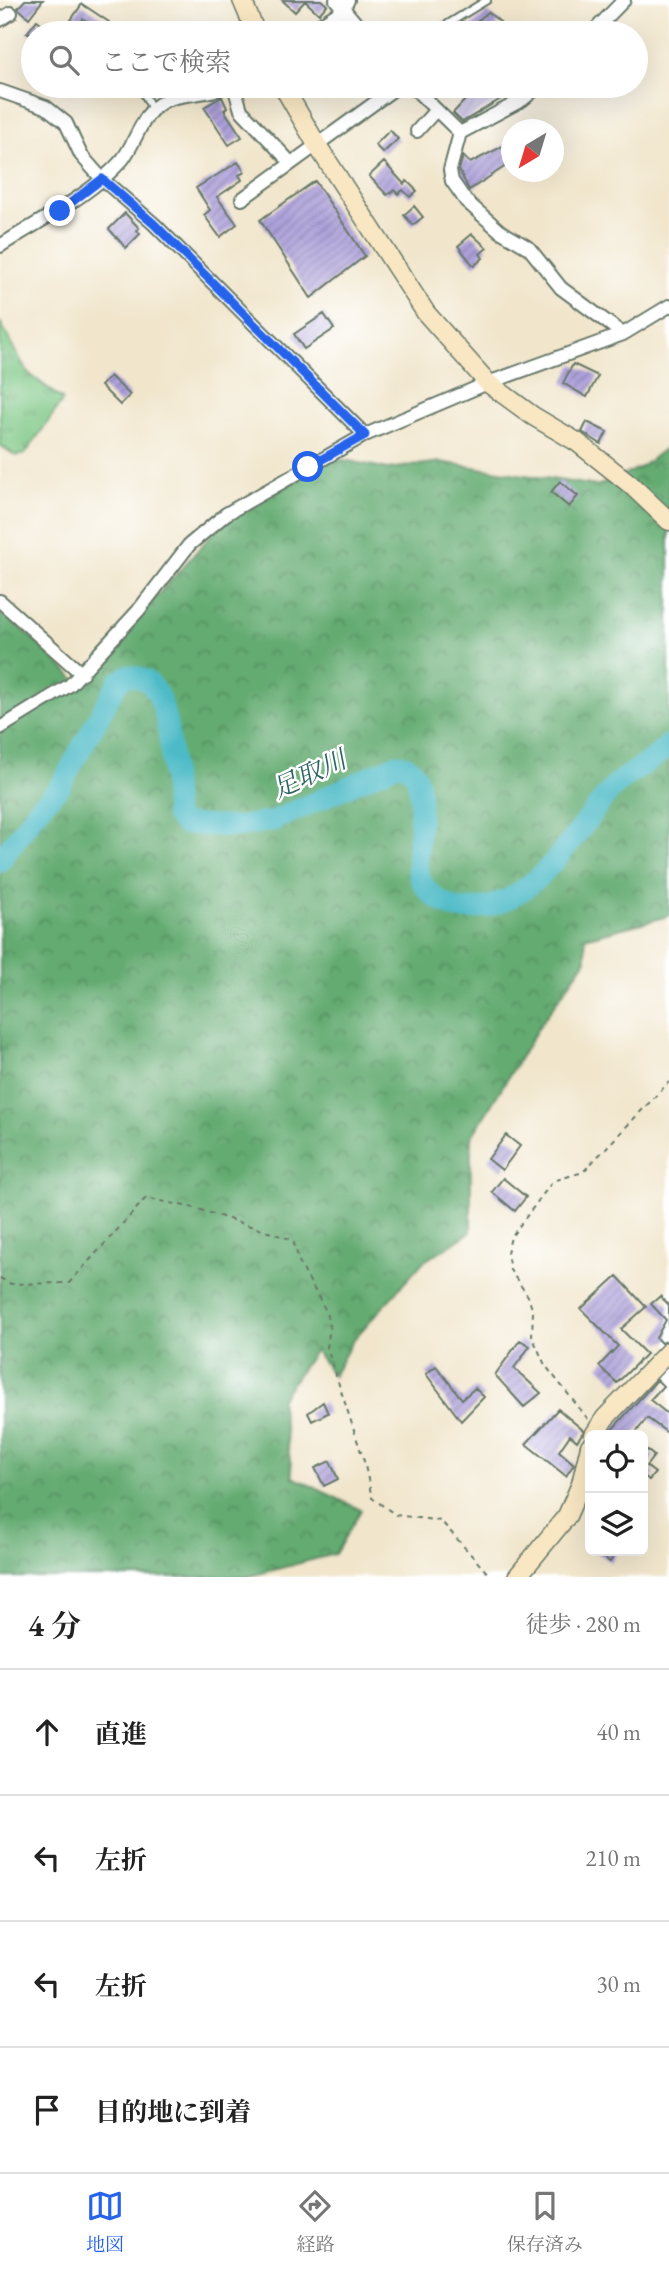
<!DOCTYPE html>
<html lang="ja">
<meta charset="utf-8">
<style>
body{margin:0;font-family:"EB Garamond","Noto Serif JP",serif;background:#f2f2f2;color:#222}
.controls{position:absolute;right:21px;bottom:21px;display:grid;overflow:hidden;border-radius:10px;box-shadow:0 7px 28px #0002}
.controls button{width:63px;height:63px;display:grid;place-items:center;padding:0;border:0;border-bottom:2px solid #e0e0e0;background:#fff;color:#222;font:35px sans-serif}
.compass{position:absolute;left:501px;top:119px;width:63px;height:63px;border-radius:50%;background:#fff;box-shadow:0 7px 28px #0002;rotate:218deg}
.stop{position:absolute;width:21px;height:21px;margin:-16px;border:5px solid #2563eb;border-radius:50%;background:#fff}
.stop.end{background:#2563eb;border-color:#fff;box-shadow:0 2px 7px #0008}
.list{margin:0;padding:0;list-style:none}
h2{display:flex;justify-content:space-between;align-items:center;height:91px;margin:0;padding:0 28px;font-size:30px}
h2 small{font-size:23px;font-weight:400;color:#767676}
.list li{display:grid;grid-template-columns:46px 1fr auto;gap:21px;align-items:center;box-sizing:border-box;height:126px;padding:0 28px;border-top:2px solid #e0e0e0}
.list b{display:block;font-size:26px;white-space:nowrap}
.list em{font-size:23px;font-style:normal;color:#767676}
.icon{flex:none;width:38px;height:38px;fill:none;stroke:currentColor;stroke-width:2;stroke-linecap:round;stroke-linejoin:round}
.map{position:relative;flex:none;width:669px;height:1577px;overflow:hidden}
.search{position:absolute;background:#fff;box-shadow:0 7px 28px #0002;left:21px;right:21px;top:21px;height:77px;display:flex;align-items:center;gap:18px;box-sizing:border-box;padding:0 24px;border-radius:38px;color:#767676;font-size:26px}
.sheet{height:595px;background:#fff}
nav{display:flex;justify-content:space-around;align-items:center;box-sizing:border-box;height:98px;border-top:2px solid #e0e0e0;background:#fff;font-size:19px;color:#767676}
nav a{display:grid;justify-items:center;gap:4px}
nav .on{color:#2563eb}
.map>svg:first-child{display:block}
.grass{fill:url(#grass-tufts);stroke:#4d825c;stroke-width:2}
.forest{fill:url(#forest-crowns);stroke:#427452;stroke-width:2}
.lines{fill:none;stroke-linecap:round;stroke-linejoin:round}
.river{stroke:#4dbbc7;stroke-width:21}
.building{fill:url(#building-hatch)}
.lane-casing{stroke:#687869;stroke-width:10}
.street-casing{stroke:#687869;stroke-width:16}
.secondary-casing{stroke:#687869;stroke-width:21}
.path{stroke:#687869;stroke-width:2;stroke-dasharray:5 5;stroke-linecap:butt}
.lane{stroke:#fff;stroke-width:6}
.street{stroke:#fff;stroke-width:12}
.secondary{stroke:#f9e7c3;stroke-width:18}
.route{stroke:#2563eb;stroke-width:9}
.labels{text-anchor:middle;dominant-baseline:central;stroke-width:5;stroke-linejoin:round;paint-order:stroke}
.water-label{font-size:26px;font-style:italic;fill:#2d6360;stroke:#fff}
</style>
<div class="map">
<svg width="669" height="1577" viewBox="0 0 669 1577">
<defs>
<pattern id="grass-tufts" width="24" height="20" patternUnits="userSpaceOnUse" patternTransform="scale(1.75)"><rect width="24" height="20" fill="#7bc683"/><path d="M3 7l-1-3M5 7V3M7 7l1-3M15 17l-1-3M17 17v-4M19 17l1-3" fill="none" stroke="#64a26c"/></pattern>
<pattern id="forest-crowns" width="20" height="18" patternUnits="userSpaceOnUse" patternTransform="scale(1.75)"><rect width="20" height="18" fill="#64ab71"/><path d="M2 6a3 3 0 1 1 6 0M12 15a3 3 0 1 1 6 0" fill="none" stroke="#528c5e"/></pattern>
<pattern id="building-hatch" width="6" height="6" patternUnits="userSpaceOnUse" patternTransform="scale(1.75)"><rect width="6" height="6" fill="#ada0da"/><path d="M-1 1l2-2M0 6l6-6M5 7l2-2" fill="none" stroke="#8c84b2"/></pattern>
</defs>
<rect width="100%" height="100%" fill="#fff"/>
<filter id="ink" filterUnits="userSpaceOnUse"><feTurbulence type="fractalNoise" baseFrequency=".0143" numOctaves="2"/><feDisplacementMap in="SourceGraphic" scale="14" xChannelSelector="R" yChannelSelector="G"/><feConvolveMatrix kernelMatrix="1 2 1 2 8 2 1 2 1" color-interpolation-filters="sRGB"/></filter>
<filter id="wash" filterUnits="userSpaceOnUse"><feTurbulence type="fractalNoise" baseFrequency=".00686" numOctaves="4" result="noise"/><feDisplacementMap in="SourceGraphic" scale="28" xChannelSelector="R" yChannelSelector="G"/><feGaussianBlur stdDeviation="1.57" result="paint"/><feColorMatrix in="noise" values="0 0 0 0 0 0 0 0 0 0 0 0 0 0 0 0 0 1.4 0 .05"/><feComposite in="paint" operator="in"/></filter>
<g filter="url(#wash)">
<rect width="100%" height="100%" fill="#f1e6cc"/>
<path class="grass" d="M 0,322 L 27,372 L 63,400 L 25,454 L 16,456 L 0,445 Z"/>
<path class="forest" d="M 669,445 L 669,916 L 585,938 L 586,960 L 540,1025 L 471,1138 L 471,1232 L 423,1262 L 353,1340 L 333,1376 L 315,1350 L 280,1400 L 293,1477 L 361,1510 L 335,1554 L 247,1577 L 0,1577 L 0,608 L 79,683 L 222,523 L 335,458 L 388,469 L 440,462 L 597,486 L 640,468 Z"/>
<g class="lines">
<path class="river" d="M 0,861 L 38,809 L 61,785 L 118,682 L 128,675 C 137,677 146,678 152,686 C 172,708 173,784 175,815 L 183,824 L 235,827 L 273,821 L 397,764 C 436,763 413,846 418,872 C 421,886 432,896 444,903 C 456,909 461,911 474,909 C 537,903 574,833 611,790 C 627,772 653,763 669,744"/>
</g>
<g id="blocks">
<path class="building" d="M 25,0 L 43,0 L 29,18 L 18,8 Z
M 282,0 L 321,0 L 327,5 L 319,14 L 305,1 L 295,12 Z
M 82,4 L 109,22 L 104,31 L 83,19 L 75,31 L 67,26 Z
M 488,12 L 500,22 L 496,25 L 503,33 L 451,33 L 464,22 L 469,28 Z
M 37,20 L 54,33 L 27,33 Z
M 452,86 L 523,86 L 462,122 L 453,113 L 466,99 Z
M 222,97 L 227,108 L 224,110 L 242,137 L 229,145 L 204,107 Z
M 390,130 L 398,139 L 383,153 L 375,145 Z
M 507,144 L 512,152 L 512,162 L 469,190 L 459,170 L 463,156 L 470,163 Z
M 238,162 L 245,172 L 239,175 L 242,180 L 217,197 L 237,224 L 220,237 L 204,215 L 210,210 L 196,188 Z
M 384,162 L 404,184 L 407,181 L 417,191 L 410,197 L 403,190 L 398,194 L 394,190 L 387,195 L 369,176 Z
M 315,181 L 365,256 L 311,298 L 260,220 Z
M 414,206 L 423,217 L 413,225 L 404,215 Z
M 125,213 L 139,228 L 137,230 L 140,234 L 126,248 L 109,229 Z
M 472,234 L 487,248 L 480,254 L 483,258 L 474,266 L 458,246 Z
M 324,314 L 334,329 L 304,349 L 294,334 Z
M 573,364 L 598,376 L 587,397 L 563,383 Z
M 110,376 L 130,395 L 120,405 L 101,386 Z
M 587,422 L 607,432 L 601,444 L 582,432 Z
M 560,481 L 578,496 L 569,507 L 551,492 Z
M 506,1135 L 520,1146 L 502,1170 L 488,1159 Z
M 503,1178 L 526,1197 L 515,1211 L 492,1192 Z
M 617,1276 L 646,1307 L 621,1329 L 646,1354 L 617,1383 L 599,1366 L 618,1346 L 581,1309 Z
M 660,1296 L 669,1305 L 669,1340 L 661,1343 L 656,1338 L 666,1320 L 651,1304 Z
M 520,1340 L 530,1346 L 514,1368 L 541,1393 L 524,1407 L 495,1375 Z
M 436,1366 L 462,1399 L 475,1388 L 484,1397 L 461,1421 L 426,1374 Z
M 657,1380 L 663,1386 L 650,1400 L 669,1415 L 669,1434 L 647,1418 L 634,1435 L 607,1435 Z
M 323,1402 L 328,1413 L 312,1421 L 308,1413 Z
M 558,1409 L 584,1431 L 577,1441 L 570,1435 L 559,1451 L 574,1464 L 566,1476 L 526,1444 Z
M 643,1447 L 654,1456 L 646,1466 L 655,1473 L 649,1480 L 643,1475 Z
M 330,1461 L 338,1479 L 324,1486 L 315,1468 Z
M 595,1551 L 618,1551 L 610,1562 Z"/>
</g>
</g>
<g filter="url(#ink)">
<use href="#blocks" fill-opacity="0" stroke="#687869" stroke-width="2"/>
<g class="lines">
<defs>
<path id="lane" d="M 433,33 L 487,0
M 140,86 L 152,109"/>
<path id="street" d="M 336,0 L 364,33
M 0,20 L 11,13
M 307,33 L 343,10 L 348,0
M 592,33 L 624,0
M 234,86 L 241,110 L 291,163
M 412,86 L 460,133
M 539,86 L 522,100 L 460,133 L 450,170 L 452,181 L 466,201 L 500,231 L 529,248 L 561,288 L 623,334
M 0,91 L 46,107 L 66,123 L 81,155 L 102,179 L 154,224 L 365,435
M 417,131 L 435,111
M 242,199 L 398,86
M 0,246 C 41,219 88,198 122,160 C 134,145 139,124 152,110 C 172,89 203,98 227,86
M 0,601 L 82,674
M 0,728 L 70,685 L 138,611 L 189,545 L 226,514 L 365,435 L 488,383 L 623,334 L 669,306"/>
<path id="secondary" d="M 242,0 L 256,33
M 283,86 L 317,145 L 426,313 L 488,383 L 533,416 L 577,442 L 630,484 L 669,521
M 594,1435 L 605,1418 L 669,1351
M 517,1577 L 567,1516 L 581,1484 L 590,1446"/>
</defs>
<use href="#lane" class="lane-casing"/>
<use href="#street" class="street-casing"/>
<use href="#secondary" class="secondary-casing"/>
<path class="path" d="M 0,1278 L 11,1284 L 69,1283 L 146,1198 L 195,1208 L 293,1240 L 300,1264 L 325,1309 L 330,1327 L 327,1348 L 364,1461 L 372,1498 L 396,1515 L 441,1521 L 491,1577
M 588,1419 L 545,1365 L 532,1336 L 533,1312 L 528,1296 L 510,1270 L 507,1253 L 511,1237 L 553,1181 L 583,1172 L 669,1082"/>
<use href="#lane" class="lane"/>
<use href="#street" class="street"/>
<use href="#secondary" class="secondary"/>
</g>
</g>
<g class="lines" filter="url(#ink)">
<path class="route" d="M 60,211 L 102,179 L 154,224 L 365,435 L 308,467"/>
</g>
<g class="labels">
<g class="water-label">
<text transform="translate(309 774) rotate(-25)">足取川</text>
</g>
</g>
</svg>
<div class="controls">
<button><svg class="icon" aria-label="locate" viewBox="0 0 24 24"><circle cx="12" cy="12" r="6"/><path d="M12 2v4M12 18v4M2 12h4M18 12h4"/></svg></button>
<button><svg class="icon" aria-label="layers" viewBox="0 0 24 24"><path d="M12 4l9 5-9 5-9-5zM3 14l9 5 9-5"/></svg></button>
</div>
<svg class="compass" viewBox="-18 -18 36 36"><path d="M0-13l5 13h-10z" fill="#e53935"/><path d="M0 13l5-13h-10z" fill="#767676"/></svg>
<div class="stop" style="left:308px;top:467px"></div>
<div class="stop end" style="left:60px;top:211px"></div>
<div class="search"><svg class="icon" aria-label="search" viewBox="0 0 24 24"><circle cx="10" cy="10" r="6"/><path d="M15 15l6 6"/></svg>ここで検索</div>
</div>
<section class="sheet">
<h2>4 分<small>徒歩 · 280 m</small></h2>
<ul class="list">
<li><svg class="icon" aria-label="ahead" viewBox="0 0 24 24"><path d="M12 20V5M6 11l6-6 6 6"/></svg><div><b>直進</b></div><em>40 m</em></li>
<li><svg class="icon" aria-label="left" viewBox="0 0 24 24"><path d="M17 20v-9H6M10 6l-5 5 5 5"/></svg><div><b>左折</b></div><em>210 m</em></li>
<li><svg class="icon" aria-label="left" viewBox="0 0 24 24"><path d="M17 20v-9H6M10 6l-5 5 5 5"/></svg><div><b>左折</b></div><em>30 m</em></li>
<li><svg class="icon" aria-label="arrive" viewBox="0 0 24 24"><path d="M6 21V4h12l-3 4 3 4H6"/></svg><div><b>目的地に到着</b></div></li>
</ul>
</section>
<nav>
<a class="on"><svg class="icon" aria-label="map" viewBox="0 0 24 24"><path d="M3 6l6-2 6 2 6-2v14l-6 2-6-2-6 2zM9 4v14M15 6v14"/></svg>地図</a>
<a><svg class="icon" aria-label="directions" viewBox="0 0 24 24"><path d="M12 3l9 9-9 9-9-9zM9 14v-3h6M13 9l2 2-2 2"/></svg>経路</a>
<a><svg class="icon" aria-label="saved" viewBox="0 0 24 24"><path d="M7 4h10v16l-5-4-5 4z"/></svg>保存済み</a>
</nav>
